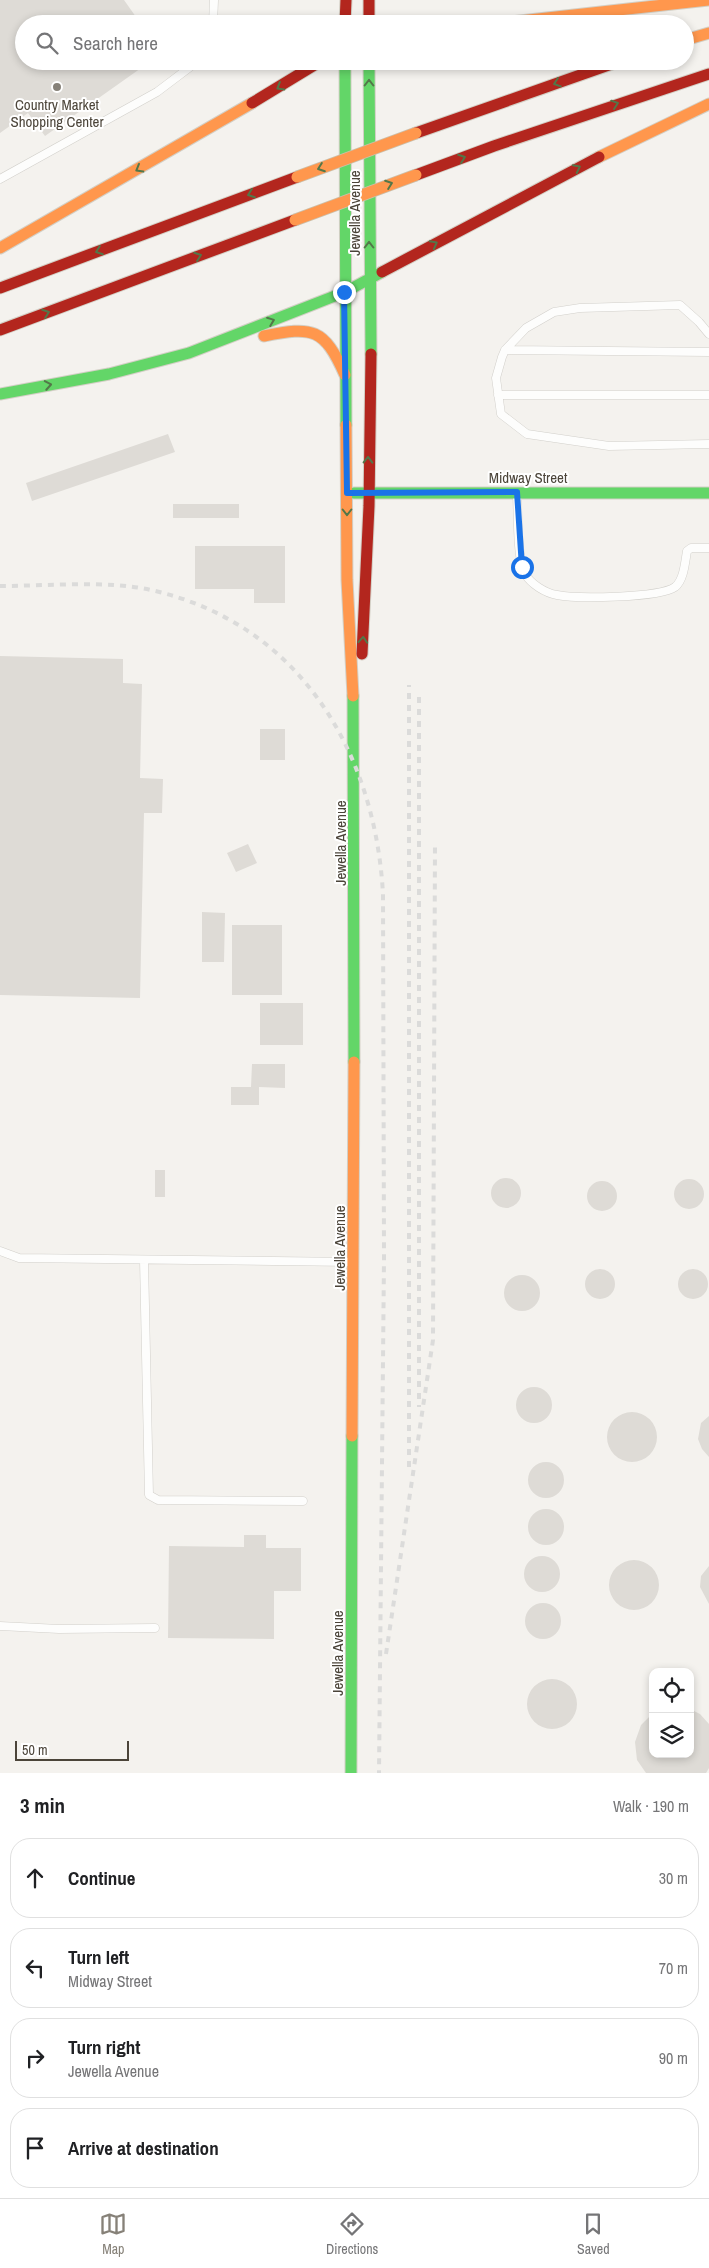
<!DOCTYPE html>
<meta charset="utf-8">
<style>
body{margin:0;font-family:"Archivo Narrow",sans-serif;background:#f6f6f6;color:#202124}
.controls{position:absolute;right:15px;bottom:15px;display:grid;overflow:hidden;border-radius:10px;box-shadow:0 2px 8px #0003}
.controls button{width:45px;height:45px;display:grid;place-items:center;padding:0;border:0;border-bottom:1px solid #e0e0e0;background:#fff;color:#202124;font:25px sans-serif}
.scale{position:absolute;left:15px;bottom:12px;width:114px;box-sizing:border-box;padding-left:5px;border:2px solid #4b4439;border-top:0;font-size:14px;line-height:18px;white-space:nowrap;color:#4b4439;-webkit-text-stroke:4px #fff;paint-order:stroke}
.stop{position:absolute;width:15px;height:15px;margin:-11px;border:4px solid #1a73e8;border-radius:50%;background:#fff}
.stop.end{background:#1a73e8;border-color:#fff;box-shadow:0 1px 5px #0008}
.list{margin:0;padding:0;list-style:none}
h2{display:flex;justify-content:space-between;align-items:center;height:65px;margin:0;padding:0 20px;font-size:21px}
h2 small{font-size:16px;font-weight:400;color:#757577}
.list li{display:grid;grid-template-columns:32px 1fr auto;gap:15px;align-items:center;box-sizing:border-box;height:80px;margin:0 10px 10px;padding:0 10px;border:1px solid #e0e0e0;border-radius:20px}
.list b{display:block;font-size:19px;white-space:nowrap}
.list p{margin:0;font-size:16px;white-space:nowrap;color:#757577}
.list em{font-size:16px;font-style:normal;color:#757577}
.icon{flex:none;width:28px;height:28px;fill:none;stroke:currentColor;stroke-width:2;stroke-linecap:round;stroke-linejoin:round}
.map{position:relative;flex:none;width:709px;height:1773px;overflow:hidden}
.search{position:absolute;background:#fff;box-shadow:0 2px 8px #0003;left:15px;right:15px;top:15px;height:55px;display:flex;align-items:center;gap:12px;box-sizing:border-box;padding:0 18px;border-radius:28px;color:#757577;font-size:19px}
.sheet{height:425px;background:#fff}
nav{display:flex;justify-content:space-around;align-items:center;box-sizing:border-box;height:70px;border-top:1px solid #e0e0e0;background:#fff;font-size:14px;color:#757577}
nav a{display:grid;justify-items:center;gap:2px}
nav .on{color:#868178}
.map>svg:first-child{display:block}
.building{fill:#dedbd6}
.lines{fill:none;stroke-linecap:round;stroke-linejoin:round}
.lane-casing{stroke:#d2d0cb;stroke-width:9}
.fast-casing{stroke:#d3cfc5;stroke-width:13}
.slow-casing{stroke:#d3cfc5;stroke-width:13}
.jam-casing{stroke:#d3cfc5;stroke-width:13}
.lane{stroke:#fdfdfc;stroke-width:8}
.fast{stroke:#63d668;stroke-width:11}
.slow{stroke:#ff974d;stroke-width:11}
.jam{stroke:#b3261e;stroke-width:11}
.rail{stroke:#dbdbda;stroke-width:4;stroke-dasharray:6 6;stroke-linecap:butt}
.slow-bridge-casing{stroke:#ccbfa9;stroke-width:13;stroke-linecap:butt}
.slow-bridge{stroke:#ff974d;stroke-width:11}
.oneway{stroke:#537749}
.route{stroke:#1a73e8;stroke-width:6}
.poi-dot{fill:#868178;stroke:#fff;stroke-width:2}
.labels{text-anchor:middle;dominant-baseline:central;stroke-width:4;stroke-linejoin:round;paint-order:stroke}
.poi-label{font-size:15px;fill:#4b4439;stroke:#fff}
.street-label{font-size:15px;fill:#4b4439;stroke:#fff}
</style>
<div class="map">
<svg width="709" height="1773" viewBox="0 0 709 1773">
<rect width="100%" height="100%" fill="#f4f2ee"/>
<path class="building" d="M 0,0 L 124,0 L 141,24 L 24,24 L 24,61 L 151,61 L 45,136 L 28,113 L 0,133 Z
M 168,434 L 175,452 L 32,501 L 26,483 Z
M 173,504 L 239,504 L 239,518 L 173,518 Z
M 195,546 L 285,546 L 285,603 L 254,603 L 254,589 L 195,589 Z
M 0,656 L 123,659 L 123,683 L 142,684 L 140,778 L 163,779 L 162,813 L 144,813 L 140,998 L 0,995 Z
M 260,729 L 285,729 L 285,760 L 260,760 Z
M 248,844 L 257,863 L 236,872 L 227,853 Z
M 202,912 L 225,913 L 224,962 L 202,962 Z
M 232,925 L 282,925 L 282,995 L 232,995 Z
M 260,1003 L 303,1003 L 303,1045 L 260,1045 Z
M 252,1064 L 285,1064 L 285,1088 L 259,1087 L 259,1105 L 231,1105 L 231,1087 L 251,1087 Z
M 155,1170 L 165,1170 L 165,1197 L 155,1197 Z
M491 1193a15 15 0 1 1 30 0a15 15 0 1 1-30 0Z
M674 1194a15 15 0 1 1 30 0a15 15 0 1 1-30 0Z
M587 1196a15 15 0 1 1 30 0a15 15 0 1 1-30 0Z
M678 1284a15 15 0 1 1 30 0a15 15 0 1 1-30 0Z
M585 1284a15 15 0 1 1 30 0a15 15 0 1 1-30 0Z
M504 1293a18 18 0 1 1 36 0a18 18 0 1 1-36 0Z
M516 1405a18 18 0 1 1 36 0a18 18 0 1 1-36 0Z
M607 1437a25 25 0 1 1 50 0a25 25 0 1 1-50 0Z
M 709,1416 L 709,1457 L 702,1449 L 698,1439 L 701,1423 Z
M528 1480a18 18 0 1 1 36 0a18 18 0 1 1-36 0Z
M528 1527a18 18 0 1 1 36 0a18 18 0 1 1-36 0Z
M 244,1535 L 266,1535 L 266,1548 L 301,1548 L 301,1591 L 274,1591 L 274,1639 L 168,1638 L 169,1546 L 244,1547 Z
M524 1574a18 18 0 1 1 36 0a18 18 0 1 1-36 0Z
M609 1585a25 25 0 1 1 50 0a25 25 0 1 1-50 0Z
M 709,1566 L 709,1604 L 700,1587 L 701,1576 Z
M525 1621a18 18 0 1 1 36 0a18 18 0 1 1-36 0Z
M527 1704a25 25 0 1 1 50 0a25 25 0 1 1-50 0Z
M 690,1709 L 700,1714 L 709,1724 L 709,1768 L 706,1773 L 646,1773 L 637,1760 L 635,1742 L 641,1725 L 653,1713 L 653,1754 L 690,1754 Z"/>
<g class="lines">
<defs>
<path id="lane" d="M 213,24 L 214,0
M 0,179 L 157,92 L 198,61
M 709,334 L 699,322 L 680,305 L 580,308 L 554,312 L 526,328 L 505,350 L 502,357 L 496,378 L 501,414 L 527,434 L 609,446 L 709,444
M 505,350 L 709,352
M 498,395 L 709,395
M 517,494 C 518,512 517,561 525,574 C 531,584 545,593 557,595 C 577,599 659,598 675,587 C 684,580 685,562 687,551 L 691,548 L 709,548
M 0,1251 L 19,1258 L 352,1262
M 144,1260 L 149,1495 L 158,1500 L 303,1501
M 0,1626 L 59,1629 L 155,1628"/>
<path id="fast" d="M 345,61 L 346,425
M 369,61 L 371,354
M 0,394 L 109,374 L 189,353 L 345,292 L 382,272
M 354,493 L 709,493
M 353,696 L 354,1062
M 351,1773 L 352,1436"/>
<path id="slow" d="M 493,24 L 709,0
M 685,40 L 709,33
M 599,157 L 709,104
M 0,248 L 252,103
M 264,336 C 313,326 324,328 345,375
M 346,425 L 347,580 L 353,696
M 352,1436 L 354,1062"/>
<path id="jam" d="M 369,0 L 369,24
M 345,24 L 346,0
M 252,103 L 321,61
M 416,133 L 620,61
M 416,175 L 494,146 L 709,74
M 382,272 L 599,157
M 0,288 L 297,177
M 0,330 L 295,220
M 362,654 L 369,506 L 371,354"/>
</defs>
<use href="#lane" class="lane-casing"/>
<use href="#fast" class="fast-casing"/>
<use href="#slow" class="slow-casing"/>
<use href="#jam" class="jam-casing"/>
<use href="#lane" class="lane"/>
<use href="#fast" class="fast"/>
<use href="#slow" class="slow"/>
<use href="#jam" class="jam"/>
<path class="rail" d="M 0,586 C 47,586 106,580 151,590 C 298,623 375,750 383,894 L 384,1258 L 379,1773
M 419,697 L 419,1407
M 409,1467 L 409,685
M 386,1654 L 433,1340 L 435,843"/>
<defs>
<path id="slow-bridge" d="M 297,177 L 416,133
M 295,220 L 416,175"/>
</defs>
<use href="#slow-bridge" class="slow-bridge-casing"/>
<use href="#slow-bridge" class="slow-bridge"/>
</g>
<defs><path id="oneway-chevron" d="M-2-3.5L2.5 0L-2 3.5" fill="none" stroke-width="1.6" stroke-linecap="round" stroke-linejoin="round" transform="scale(1.25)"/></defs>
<g class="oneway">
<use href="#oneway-chevron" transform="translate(369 83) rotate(-90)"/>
<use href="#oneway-chevron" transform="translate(557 83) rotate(161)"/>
<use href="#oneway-chevron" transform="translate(280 87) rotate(149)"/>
<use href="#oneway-chevron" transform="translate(615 104) rotate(-19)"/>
<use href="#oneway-chevron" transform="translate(462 158) rotate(-20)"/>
<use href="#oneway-chevron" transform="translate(321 168) rotate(160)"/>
<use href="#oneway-chevron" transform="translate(577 168) rotate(-27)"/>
<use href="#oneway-chevron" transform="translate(139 169) rotate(150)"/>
<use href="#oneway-chevron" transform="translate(389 184) rotate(-20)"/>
<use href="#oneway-chevron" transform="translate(251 194) rotate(160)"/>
<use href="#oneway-chevron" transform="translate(434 244) rotate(-28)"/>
<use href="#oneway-chevron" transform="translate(369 245) rotate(-90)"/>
<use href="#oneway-chevron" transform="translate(99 251) rotate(160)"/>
<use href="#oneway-chevron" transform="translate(198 256) rotate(-20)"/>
<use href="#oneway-chevron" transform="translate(46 313) rotate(-20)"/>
<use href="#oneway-chevron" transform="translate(271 321) rotate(-21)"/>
<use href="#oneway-chevron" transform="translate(48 385) rotate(-10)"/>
<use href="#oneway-chevron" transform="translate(368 460) rotate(-89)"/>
<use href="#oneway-chevron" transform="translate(347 512) rotate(90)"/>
<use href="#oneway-chevron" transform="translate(363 640) rotate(-86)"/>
</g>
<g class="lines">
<path class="route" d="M 344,292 L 347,493 L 517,492 L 522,567"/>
</g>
<circle class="poi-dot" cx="57" cy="87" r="5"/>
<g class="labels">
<g class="poi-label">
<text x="57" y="104">Country Market<tspan x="57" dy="17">Shopping Center</tspan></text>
</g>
<g class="street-label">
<text transform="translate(354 213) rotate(-90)">Jewella Avenue</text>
<text x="528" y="477">Midway Street</text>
<text transform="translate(340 843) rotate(-90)">Jewella Avenue</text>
<text transform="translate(339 1248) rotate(-90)">Jewella Avenue</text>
<text transform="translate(337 1653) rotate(-90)">Jewella Avenue</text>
</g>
</g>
</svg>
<div class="controls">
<button><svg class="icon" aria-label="locate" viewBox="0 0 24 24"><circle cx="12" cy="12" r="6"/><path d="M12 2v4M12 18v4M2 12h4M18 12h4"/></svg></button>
<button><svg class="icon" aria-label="layers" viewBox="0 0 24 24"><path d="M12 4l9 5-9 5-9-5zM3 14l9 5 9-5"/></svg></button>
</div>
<div class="scale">50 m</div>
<div class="stop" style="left:522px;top:567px"></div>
<div class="stop end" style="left:344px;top:292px"></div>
<div class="search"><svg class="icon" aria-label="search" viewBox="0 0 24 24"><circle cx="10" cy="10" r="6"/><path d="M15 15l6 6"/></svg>Search here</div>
</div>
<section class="sheet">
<h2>3 min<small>Walk · 190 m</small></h2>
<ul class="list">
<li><svg class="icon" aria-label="ahead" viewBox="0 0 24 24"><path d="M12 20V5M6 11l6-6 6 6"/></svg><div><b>Continue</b></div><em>30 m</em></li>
<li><svg class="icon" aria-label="left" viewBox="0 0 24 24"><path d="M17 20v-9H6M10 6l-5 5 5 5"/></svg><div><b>Turn left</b><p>Midway Street</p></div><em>70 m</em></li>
<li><svg class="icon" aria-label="right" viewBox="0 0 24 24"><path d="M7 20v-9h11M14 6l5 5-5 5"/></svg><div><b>Turn right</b><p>Jewella Avenue</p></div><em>90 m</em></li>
<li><svg class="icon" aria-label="arrive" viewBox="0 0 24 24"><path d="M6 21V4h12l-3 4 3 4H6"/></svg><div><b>Arrive at destination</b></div></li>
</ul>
</section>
<nav>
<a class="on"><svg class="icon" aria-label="map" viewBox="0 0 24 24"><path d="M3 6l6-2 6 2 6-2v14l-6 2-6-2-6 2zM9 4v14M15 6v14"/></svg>Map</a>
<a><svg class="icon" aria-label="directions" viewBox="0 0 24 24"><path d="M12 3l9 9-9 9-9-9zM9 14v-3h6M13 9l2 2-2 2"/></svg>Directions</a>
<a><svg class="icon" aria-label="saved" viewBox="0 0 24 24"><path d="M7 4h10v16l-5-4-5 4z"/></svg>Saved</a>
</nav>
